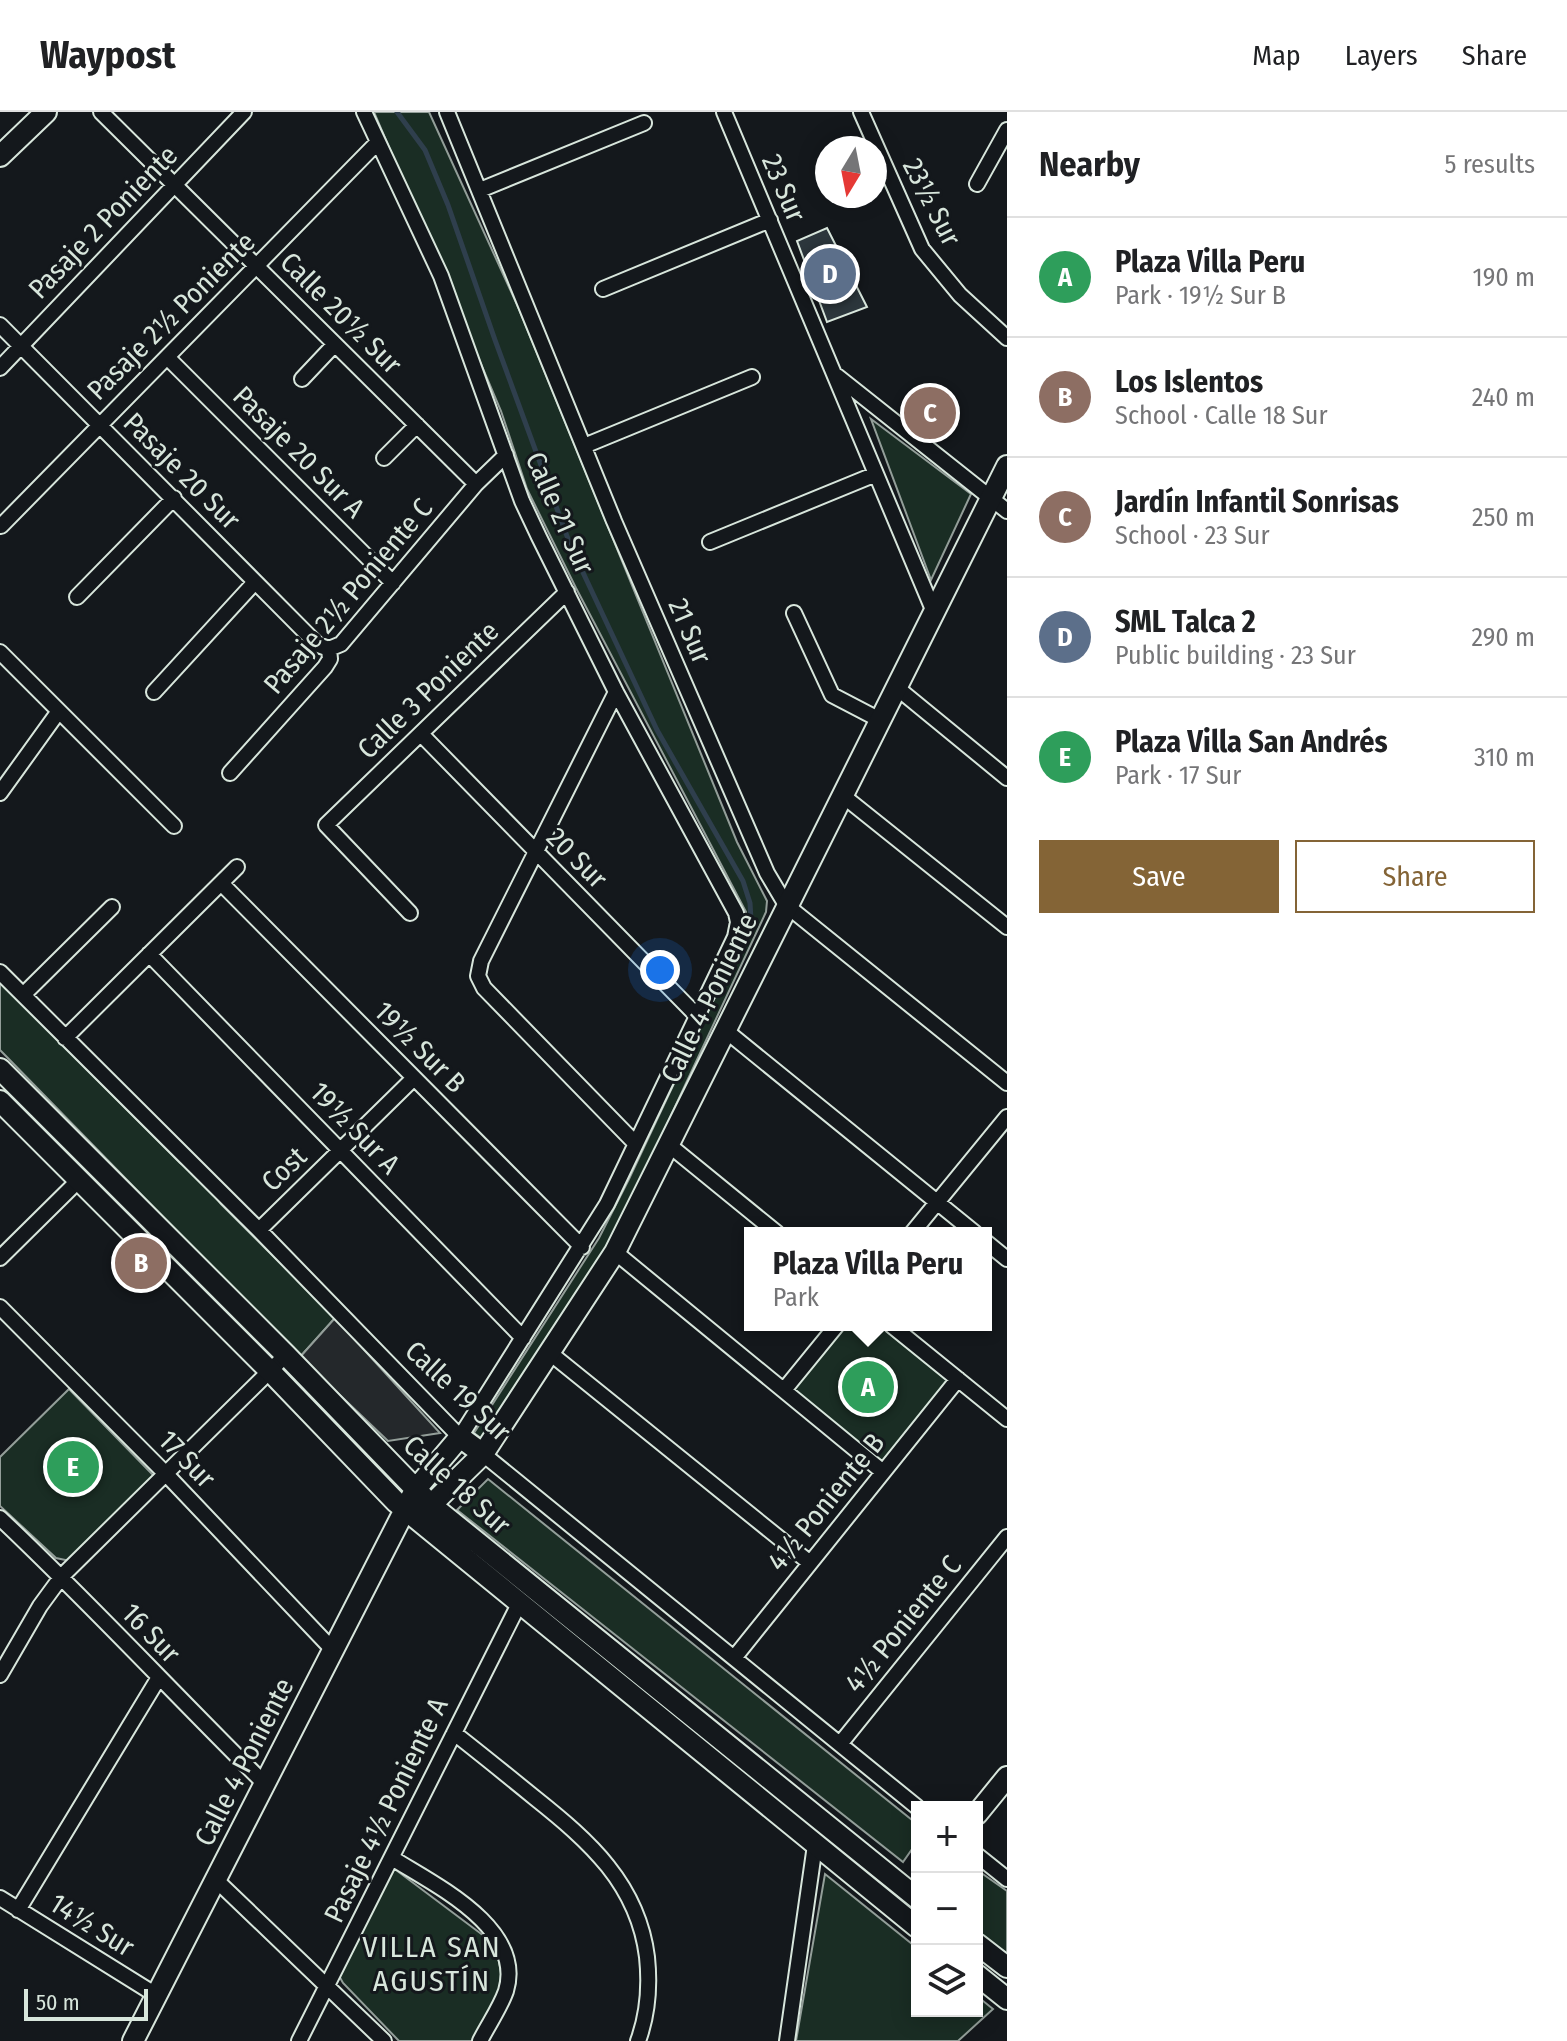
<!DOCTYPE html>
<meta charset="utf-8">
<style>
body{margin:0;font-family:"Fira Sans Condensed",sans-serif;background:#f6f6f6;color:#202124}
.controls{position:absolute;right:24px;bottom:24px;display:grid;overflow:hidden;border-radius:0px;box-shadow:0 4px 20px #0003}
.controls button{width:72px;height:72px;display:grid;place-items:center;padding:0;border:0;border-bottom:2px solid #e0e0e0;background:#fff;color:#202124;font:40px sans-serif}
.compass{position:absolute;left:815px;top:24px;width:72px;height:72px;border-radius:50%;background:#fff;box-shadow:0 4px 20px #0003;rotate:190deg}
.scale{position:absolute;left:24px;bottom:20px;width:124px;box-sizing:border-box;padding-left:8px;border:4px solid #d8e6dc;border-top:0;font-size:22px;line-height:28px;white-space:nowrap;color:#d8e6dc;-webkit-text-stroke:6px #14181c;paint-order:stroke}
.you{position:absolute;left:660px;top:858px;width:28px;height:28px;margin:-20px;border:6px solid #fff;border-radius:50%;background:#1a73e8;box-shadow:0 0 0 12px #1a73e833}
.badge{display:grid;place-items:center;width:52px;height:52px;border-radius:50%;background:#846436;color:#fff;font-size:26px;font-weight:700}
.pin{position:absolute;translate:-50% -50%;border:4px solid #fff;box-shadow:0 2px 8px #0006}
.popup{position:absolute;left:744px;top:1115px;width:248px;height:104px;box-sizing:border-box;display:grid;place-content:center;border-radius:0px;background:#fff;filter:drop-shadow(0 2px 6px #0005);font-size:26px;white-space:nowrap;color:#757577}
.popup b{font-size:30px;color:#202124}
.popup::after{content:'';position:absolute;left:50%;top:100%;margin-left:-16px;border:16px solid transparent;border-top-color:#fff}
.list{margin:0;padding:0;list-style:none}
h2{display:flex;justify-content:space-between;align-items:center;height:104px;margin:0;padding:0 32px;font-size:34px}
h2 small{font-size:26px;font-weight:400;color:#757577}
.list li{display:grid;grid-template-columns:52px 1fr auto;gap:24px;align-items:center;box-sizing:border-box;height:120px;padding:0 32px;border-top:2px solid #e0e0e0}
.list b{display:block;font-size:30px;white-space:nowrap}
.list p{margin:0;font-size:26px;white-space:nowrap;color:#757577}
.list em{font-size:26px;font-style:normal;color:#757577}
.actions{display:flex;gap:16px;padding:24px 32px}
.actions a{flex:1;padding:18px 0;border:2px solid #846436;border-radius:0px;text-align:center;font-size:28px;color:#846436}
.actions .main{background:#846436;color:#fff}
.icon{flex:none;width:44px;height:44px;fill:none;stroke:currentColor;stroke-width:2;stroke-linecap:round;stroke-linejoin:round}
.map{position:relative;flex:none;width:1007px;height:1929px;overflow:hidden}
header{display:flex;align-items:center;gap:48px;box-sizing:border-box;height:112px;padding:0 40px;background:#fff;border-bottom:2px solid #e0e0e0}
header strong{font-size:38px}
nav{display:flex;gap:44px;margin-inline-start:auto;font-size:28px}
main{display:flex}
aside{flex:1;background:#fff}
.map>svg:first-child{display:block}
.green{fill:#1a2d24;stroke:#939e99;stroke-width:2}
.parking{fill:#24282b;stroke:#939e99;stroke-width:2}
.lines{fill:none;stroke-linecap:round;stroke-linejoin:round}
.stream{stroke:#2f3f4d;stroke-width:5}
.building{fill:#2c363c;stroke:#d8e6dc;stroke-width:2}
.street-casing{stroke:#d8e6dc;stroke-width:18}
.secondary-casing{stroke:#d8e6dc;stroke-width:24}
.street{stroke:#14181c;stroke-width:14}
.secondary{stroke:#14181c;stroke-width:20}
.labels{text-anchor:middle;dominant-baseline:central;stroke-width:6;stroke-linejoin:round;paint-order:stroke}
.street-label{font-size:28px;fill:#d8e6dc;stroke:#14181c}
.neighbourhood-label{font-size:30px;letter-spacing:2px;fill:#d8e6dc;stroke:#14181c}
</style>
<header>
<strong>Waypost</strong>
<nav><a>Map</a><a>Layers</a><a>Share</a></nav>
</header>
<main>
<div class="map">
<svg width="1007" height="1929" viewBox="0 0 1007 1929">
<rect width="100%" height="100%" fill="#14181c"/>
<path class="green" d="M 374,0 L 429,0 L 519,197 L 737,730 L 767,789 L 766,800 L 609,1136 L 482,1327 L 474,1321 L 599,1126 L 629,1067 L 744,823 L 746,800 L 576,476 L 527,377 L 501,299 Z
M 871,307 L 971,382 L 931,468 Z
M 0,871 L 180,1051 L 199,1063 L 221,1092 L 335,1206 L 300,1245 L 0,938 Z
M 839,1213 L 879,1213 L 951,1271 L 881,1357 L 785,1279 Z
M 69,1277 L 155,1365 L 70,1449 L 56,1446 L 0,1394 L 0,1345 Z
M 488,1367 L 917,1712 L 917,1730 L 903,1750 L 457,1398 Z
M 392,1755 L 496,1833 L 503,1871 L 474,1929 L 399,1929 L 343,1871 L 338,1862 Z
M 977,1758 L 1007,1779 L 1007,1843 L 977,1819 Z
M 825,1762 L 917,1836 L 917,1899 L 977,1899 L 977,1884 L 993,1897 L 958,1929 L 796,1929 Z"/>
<path class="parking" d="M 335,1206 L 440,1321 L 388,1329 L 300,1245 Z"/>
<g class="lines">
<path class="stream" d="M 397,0 L 425,38 L 448,93 L 495,228 L 571,435 L 657,618 L 743,769 L 750,791 L 751,808"/>
</g>
<path class="building" d="M 827,116 L 867,195 L 827,210 L 797,129 Z"/>
<g class="lines">
<defs>
<path id="street" d="M 101,0 L 476,372
M 447,0 L 614,409 L 767,761 L 786,793 L 1007,971
M 724,0 L 934,500
M 861,0 L 922,137 L 960,183 L 1007,226
M 977,72 L 1007,18
M 480,78 L 644,11
M 603,177 L 770,108
M 0,213 L 318,533 L 329,537
M 168,246 L 393,471
M 0,256 L 244,0
M 837,264 L 1007,399
M 302,267 L 335,232
M 584,334 L 752,265
M 384,346 L 417,313
M 1,414 L 377,31
M 710,430 L 876,362
M 77,485 L 174,386
M 794,501 L 832,583 L 880,608
M 329,537 L 341,532 L 476,372 L 506,343
M 0,540 L 174,714
M 896,575 L 1007,666
M 154,580 L 255,470
M 616,580 L 481,849 L 478,864 L 484,876 L 635,1031
M 421,622 L 698,905
M 230,661 L 325,555 L 330,547 L 329,537
M 0,681 L 59,599
M 842,683 L 1007,815
M 221,771 L 582,1135
M 410,801 L 326,713 L 567,480
M 149,842 L 523,1226
M 0,860 L 259,1118 L 460,1325 L 607,1092 L 735,825 L 738,810 L 736,801 L 616,580 L 539,425 L 522,389 L 441,164 L 364,0
M 23,883 L 112,795
M 725,918 L 975,1121
M 65,926 L 237,755
M 669,1033 L 777,1121
M 259,1118 L 414,966
M 912,1121 L 1007,1005
M 986,1130 L 1007,1147
M 615,1140 L 883,1360
M 0,1146 L 79,1068
M 0,1195 L 166,1362 L 333,1538
M 891,1213 L 1007,1307
M 550,1241 L 810,1451
M 784,1278 L 837,1213
M 483,1342 L 917,1695
M 0,1406 C 91,1492 176,1584 265,1672
M 734,1546 L 958,1267
M 0,1563 L 40,1494 L 62,1464 L 286,1243
M 454,1621 C 481,1642 508,1664 535,1686 C 589,1729 638,1772 647,1845 C 650,1874 648,1902 638,1929
M 840,1632 L 1007,1425
M 977,1743 L 1007,1767
M 392,1746 C 435,1773 525,1816 506,1879 C 500,1896 488,1913 480,1929
M 215,1767 L 384,1929
M 0,1786 L 156,1883
M 18,1798 L 158,1567
M 299,1929 L 520,1490
M 787,1929 L 815,1733"/>
<path id="secondary" d="M 0,44 L 46,0
M 0,957 L 286,1243 L 431,1393 L 917,1786
M 0,989 L 270,1259 L 396,1390 L 917,1815
M 417,1395 L 431,1393 L 483,1342 L 615,1140 L 1007,354
M 977,1702 L 1007,1665
M 977,1832 L 1007,1855
M 977,1863 L 1007,1887
M 133,1929 L 415,1378 L 460,1325 L 483,1342"/>
</defs>
<use href="#street" class="street-casing"/>
<use href="#secondary" class="secondary-casing"/>
<use href="#street" class="street"/>
<use href="#secondary" class="secondary"/>
</g>
<g class="labels">
<g class="street-label">
<text transform="translate(784 76) rotate(67)">23 Sur</text>
<text transform="translate(932 90) rotate(63)">23½ Sur</text>
<text transform="translate(103 110) rotate(-46)">Pasaje 2 Poniente</text>
<text transform="translate(341 201) rotate(45)">Calle 20½ Sur</text>
<text transform="translate(171 204) rotate(-45)">Pasaje 2½ Poniente</text>
<text transform="translate(299 340) rotate(45)">Pasaje 20 Sur A</text>
<text transform="translate(182 359) rotate(45)">Pasaje 20 Sur</text>
<text transform="translate(560 401) rotate(66)">Calle 21 Sur</text>
<text transform="translate(348 484) rotate(-50)">Pasaje 2½ Poniente C</text>
<text transform="translate(690 519) rotate(67)">21 Sur</text>
<text transform="translate(428 578) rotate(-44)">Calle 3 Poniente</text>
<text transform="translate(577 746) rotate(45)">20 Sur</text>
<text transform="translate(709 886) rotate(-64)">Calle 4 Poniente</text>
<text transform="translate(420 935) rotate(45)">19½ Sur B</text>
<text transform="translate(355 1016) rotate(46)">19½ Sur A</text>
<text transform="translate(284 1057) rotate(-44)">Cost</text>
<text transform="translate(458 1279) rotate(43)">Calle 19 Sur</text>
<text transform="translate(187 1347) rotate(46)">17 Sur</text>
<text transform="translate(457 1373) rotate(42)">Calle 18 Sur</text>
<text transform="translate(826 1390) rotate(-51)">4½ Poniente B</text>
<text transform="translate(903 1512) rotate(-51)">4½ Poniente C</text>
<text transform="translate(151 1521) rotate(46)">16 Sur</text>
<text transform="translate(244 1650) rotate(-63)">Calle 4 Poniente</text>
<text transform="translate(386 1698) rotate(-64)">Pasaje 4½ Poniente A</text>
<text transform="translate(92 1813) rotate(32)">14½ Sur</text>
</g>
<g class="neighbourhood-label">
<text x="432" y="1835">VILLA SAN<tspan x="432" dy="34">AGUSTÍN</tspan></text>
</g>
</g>
</svg>
<div class="controls">
<button>+</button>
<button>−</button>
<button><svg class="icon" aria-label="layers" viewBox="0 0 24 24"><path d="M12 4l9 5-9 5-9-5zM3 14l9 5 9-5"/></svg></button>
</div>
<svg class="compass" viewBox="-18 -18 36 36"><path d="M0-13l5 13h-10z" fill="#e53935"/><path d="M0 13l5-13h-10z" fill="#757577"/></svg>
<div class="scale">50 m</div>
<div class="you"></div>
<div class="pin badge" style="left:868px;top:1275px;background:#2e9e5b">A</div>
<div class="popup"><b>Plaza Villa Peru</b>Park</div>
<div class="pin badge" style="left:141px;top:1151px;background:#8d6e63">B</div>
<div class="pin badge" style="left:930px;top:301px;background:#8d6e63">C</div>
<div class="pin badge" style="left:830px;top:162px;background:#5c6f8a">D</div>
<div class="pin badge" style="left:73px;top:1355px;background:#2e9e5b">E</div>
</div>
<aside>
<h2>Nearby<small>5 results</small></h2>
<ul class="list">
<li><span class="badge" style="background:#2e9e5b">A</span><div><b>Plaza Villa Peru</b><p>Park · 19½ Sur B</p></div><em>190 m</em></li>
<li><span class="badge" style="background:#8d6e63">B</span><div><b>Los Islentos</b><p>School · Calle 18 Sur</p></div><em>240 m</em></li>
<li><span class="badge" style="background:#8d6e63">C</span><div><b>Jardín Infantil Sonrisas</b><p>School · 23 Sur</p></div><em>250 m</em></li>
<li><span class="badge" style="background:#5c6f8a">D</span><div><b>SML Talca 2</b><p>Public building · 23 Sur</p></div><em>290 m</em></li>
<li><span class="badge" style="background:#2e9e5b">E</span><div><b>Plaza Villa San Andrés</b><p>Park · 17 Sur</p></div><em>310 m</em></li>
</ul>
<div class="actions"><a class="main">Save</a><a>Share</a></div>
</aside>
</main>
